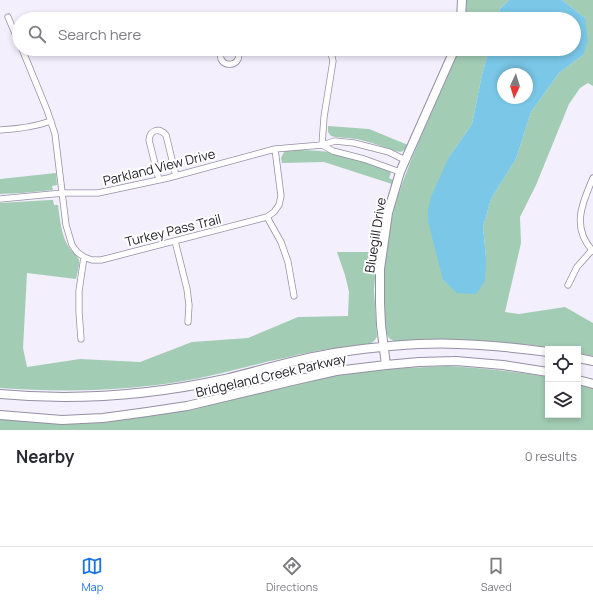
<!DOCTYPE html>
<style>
body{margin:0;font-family:Manrope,sans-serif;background:#f7f7f7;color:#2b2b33}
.controls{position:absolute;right:12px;bottom:12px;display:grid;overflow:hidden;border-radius:0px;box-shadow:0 2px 6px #0003}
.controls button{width:36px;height:36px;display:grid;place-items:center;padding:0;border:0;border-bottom:1px solid #e1e1e2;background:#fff;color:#2b2b33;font:20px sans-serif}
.compass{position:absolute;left:497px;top:68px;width:36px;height:36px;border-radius:50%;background:#fff;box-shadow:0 2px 6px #0003;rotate:184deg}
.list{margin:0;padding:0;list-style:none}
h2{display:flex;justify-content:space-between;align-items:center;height:52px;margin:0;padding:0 16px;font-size:17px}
h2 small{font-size:13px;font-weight:400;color:#7c7c81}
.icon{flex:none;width:22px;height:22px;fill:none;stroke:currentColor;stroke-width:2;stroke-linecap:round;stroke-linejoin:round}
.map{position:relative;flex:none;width:593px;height:430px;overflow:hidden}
.search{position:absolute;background:#fff;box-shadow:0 2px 6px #0003;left:12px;right:12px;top:12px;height:44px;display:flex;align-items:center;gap:10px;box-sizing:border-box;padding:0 14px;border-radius:22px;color:#7c7c81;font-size:15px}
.sheet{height:116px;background:#fff}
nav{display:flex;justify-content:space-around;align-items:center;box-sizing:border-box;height:56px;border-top:1px solid #e1e1e2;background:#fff;font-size:11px;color:#7c7c81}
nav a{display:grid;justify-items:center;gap:2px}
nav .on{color:#1a73e8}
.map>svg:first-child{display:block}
.green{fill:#a2ccb4}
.water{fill:#7ac7e7;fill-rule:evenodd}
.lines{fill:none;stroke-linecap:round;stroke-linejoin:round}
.street-casing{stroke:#968fa5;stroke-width:7}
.secondary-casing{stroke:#968fa5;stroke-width:10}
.street{stroke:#fff;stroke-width:5.5}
.secondary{stroke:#fff;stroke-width:8}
.labels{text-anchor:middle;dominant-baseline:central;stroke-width:4;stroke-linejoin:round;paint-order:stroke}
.street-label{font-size:13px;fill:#24212a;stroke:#fff}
</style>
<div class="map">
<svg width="593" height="430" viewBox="0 0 593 430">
<rect width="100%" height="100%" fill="#f3effd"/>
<path class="green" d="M 466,0 L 509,0 L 500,9 L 497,19 L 464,19 Z
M 562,0 L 593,0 L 593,86 L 588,83 L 580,88 L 569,104 L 536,185 L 520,217 L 521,243 L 505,312 L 519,314 L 565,307 L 593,323 L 593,356 L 578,353 L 578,349 L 557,349 L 532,345 L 477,341 L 445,340 L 396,342 C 394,341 392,340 390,339 C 385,335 385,320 385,313 C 381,276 387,231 398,196 C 408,165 422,135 435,105 C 443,87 452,68 458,49 L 489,49 L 482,75 L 472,124 L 449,157 L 443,280 L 449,285 L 486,257 L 483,227 L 491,199 L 516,159 L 531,112 L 559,73 L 583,55 L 585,18 Z
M 328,126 L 369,129 L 408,145 C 405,151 402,153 395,151 L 372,143 L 357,139 L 336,137 L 331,136 L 328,132 Z
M 287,150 C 300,150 314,150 328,152 C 348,155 368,163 388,170 L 391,173 L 389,178 L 393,180 L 392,184 L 324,162 L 282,163 L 281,158 L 284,152 Z
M 56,173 L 57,185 L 52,186 L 53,190 L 22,193 L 0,194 L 0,179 Z
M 50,200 L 53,200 L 54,205 L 58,205 C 60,219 61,234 68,246 C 70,251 78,255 79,260 C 80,266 77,273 76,279 L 27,273 L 23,348 L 27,367 L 80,359 L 140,362 L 192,342 L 248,338 L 298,317 L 348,316 L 349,292 L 345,275 L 337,252 L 377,252 L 374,290 L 377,337 L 374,341 L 370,344 C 343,347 316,350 289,357 C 259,363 230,372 200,378 C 134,391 67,393 0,388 L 0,203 Z
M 447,366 C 481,368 514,371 548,377 L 548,415 L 578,415 L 578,382 L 593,386 L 593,430 L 0,430 L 0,418 L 125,419 L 162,414 L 198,407 L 308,379 L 368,370 Z"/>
<path class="water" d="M 509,0 L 562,0 L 585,18 L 588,41 L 583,55 L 559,73 L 531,112 L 516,159 L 491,199 L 483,227 L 486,257 L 485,281 L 476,294 L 457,293 L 443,280 L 428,221 L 428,210 L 431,197 L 449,157 L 472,124 L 482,75 L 489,49 L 574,49 L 574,19 L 497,19 L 500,9 ZM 503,74 L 527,74 L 527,98 L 503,98 Z"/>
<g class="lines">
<defs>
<path id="street" d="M 8,17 L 19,43
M 22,49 L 47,110 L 55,134 L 66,225 L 72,245 L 77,252 L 84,257 L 92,260 L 101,260 L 267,217 L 274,212 L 279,205 L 281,196 L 275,149
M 221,49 C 221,52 220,56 221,59 C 224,66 235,66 238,59 C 239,57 239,52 239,49
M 0,130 C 18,129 34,127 51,121
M 322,145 L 324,117 L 333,61 L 330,49
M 322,145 L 333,151 L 364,159 L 400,172
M 593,178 C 582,203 571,228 593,251
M 159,180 L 149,140 C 150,130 159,127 166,135 L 176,176
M 0,199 L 63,193 L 98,193 L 168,178 L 275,149 L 322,145 L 335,141 L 354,143 L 389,152 L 405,160
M 267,217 L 281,242 L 288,262 L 294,296
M 175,241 L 187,289 L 189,305 L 188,322
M 568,285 L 577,267 L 592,250
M 81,339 L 79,312 L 79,291 L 84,257"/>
<path id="secondary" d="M 461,19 L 462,0
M 578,358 L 593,361
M 386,365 L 381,325 L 380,303 L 380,269 L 388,213 L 400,172 L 452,55 L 453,49
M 578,380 L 593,384
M 0,394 C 75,401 152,395 225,379 C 262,370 297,359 334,353 C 375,347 417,342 458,344 C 488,345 518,348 548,352
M 0,415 L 62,420 L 103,418 L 147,412 L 187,406 L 292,381 L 336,371 L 386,365 L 419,362 L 456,361 L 503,365 L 548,372"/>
</defs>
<use href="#street" class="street-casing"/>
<use href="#secondary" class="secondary-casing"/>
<use href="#street" class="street"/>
<use href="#secondary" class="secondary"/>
</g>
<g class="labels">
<g class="street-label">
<text transform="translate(159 167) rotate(-14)">Parkland View Drive</text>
<text transform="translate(173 230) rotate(-14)">Turkey Pass Trail</text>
<text transform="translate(375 235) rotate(-81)">Bluegill Drive</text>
<text transform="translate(271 375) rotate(-13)">Bridgeland Creek Parkway</text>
</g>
</g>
</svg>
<div class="controls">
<button><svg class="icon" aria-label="locate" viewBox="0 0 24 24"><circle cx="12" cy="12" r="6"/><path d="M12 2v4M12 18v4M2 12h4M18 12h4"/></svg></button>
<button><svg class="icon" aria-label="layers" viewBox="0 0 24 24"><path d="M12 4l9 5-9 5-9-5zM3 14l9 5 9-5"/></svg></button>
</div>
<svg class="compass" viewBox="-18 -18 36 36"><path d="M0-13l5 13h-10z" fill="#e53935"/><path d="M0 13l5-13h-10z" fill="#7c7c81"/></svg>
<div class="search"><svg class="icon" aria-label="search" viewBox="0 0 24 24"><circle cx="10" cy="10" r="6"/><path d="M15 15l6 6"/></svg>Search here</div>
</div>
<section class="sheet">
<h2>Nearby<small>0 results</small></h2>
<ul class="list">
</ul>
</section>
<nav>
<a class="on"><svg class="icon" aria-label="map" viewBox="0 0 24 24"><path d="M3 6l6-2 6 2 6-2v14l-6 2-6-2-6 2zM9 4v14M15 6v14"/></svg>Map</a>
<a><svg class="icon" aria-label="directions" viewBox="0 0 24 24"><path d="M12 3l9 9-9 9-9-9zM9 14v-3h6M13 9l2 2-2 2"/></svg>Directions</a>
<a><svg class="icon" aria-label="saved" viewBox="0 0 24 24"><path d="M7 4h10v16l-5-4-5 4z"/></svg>Saved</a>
</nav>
